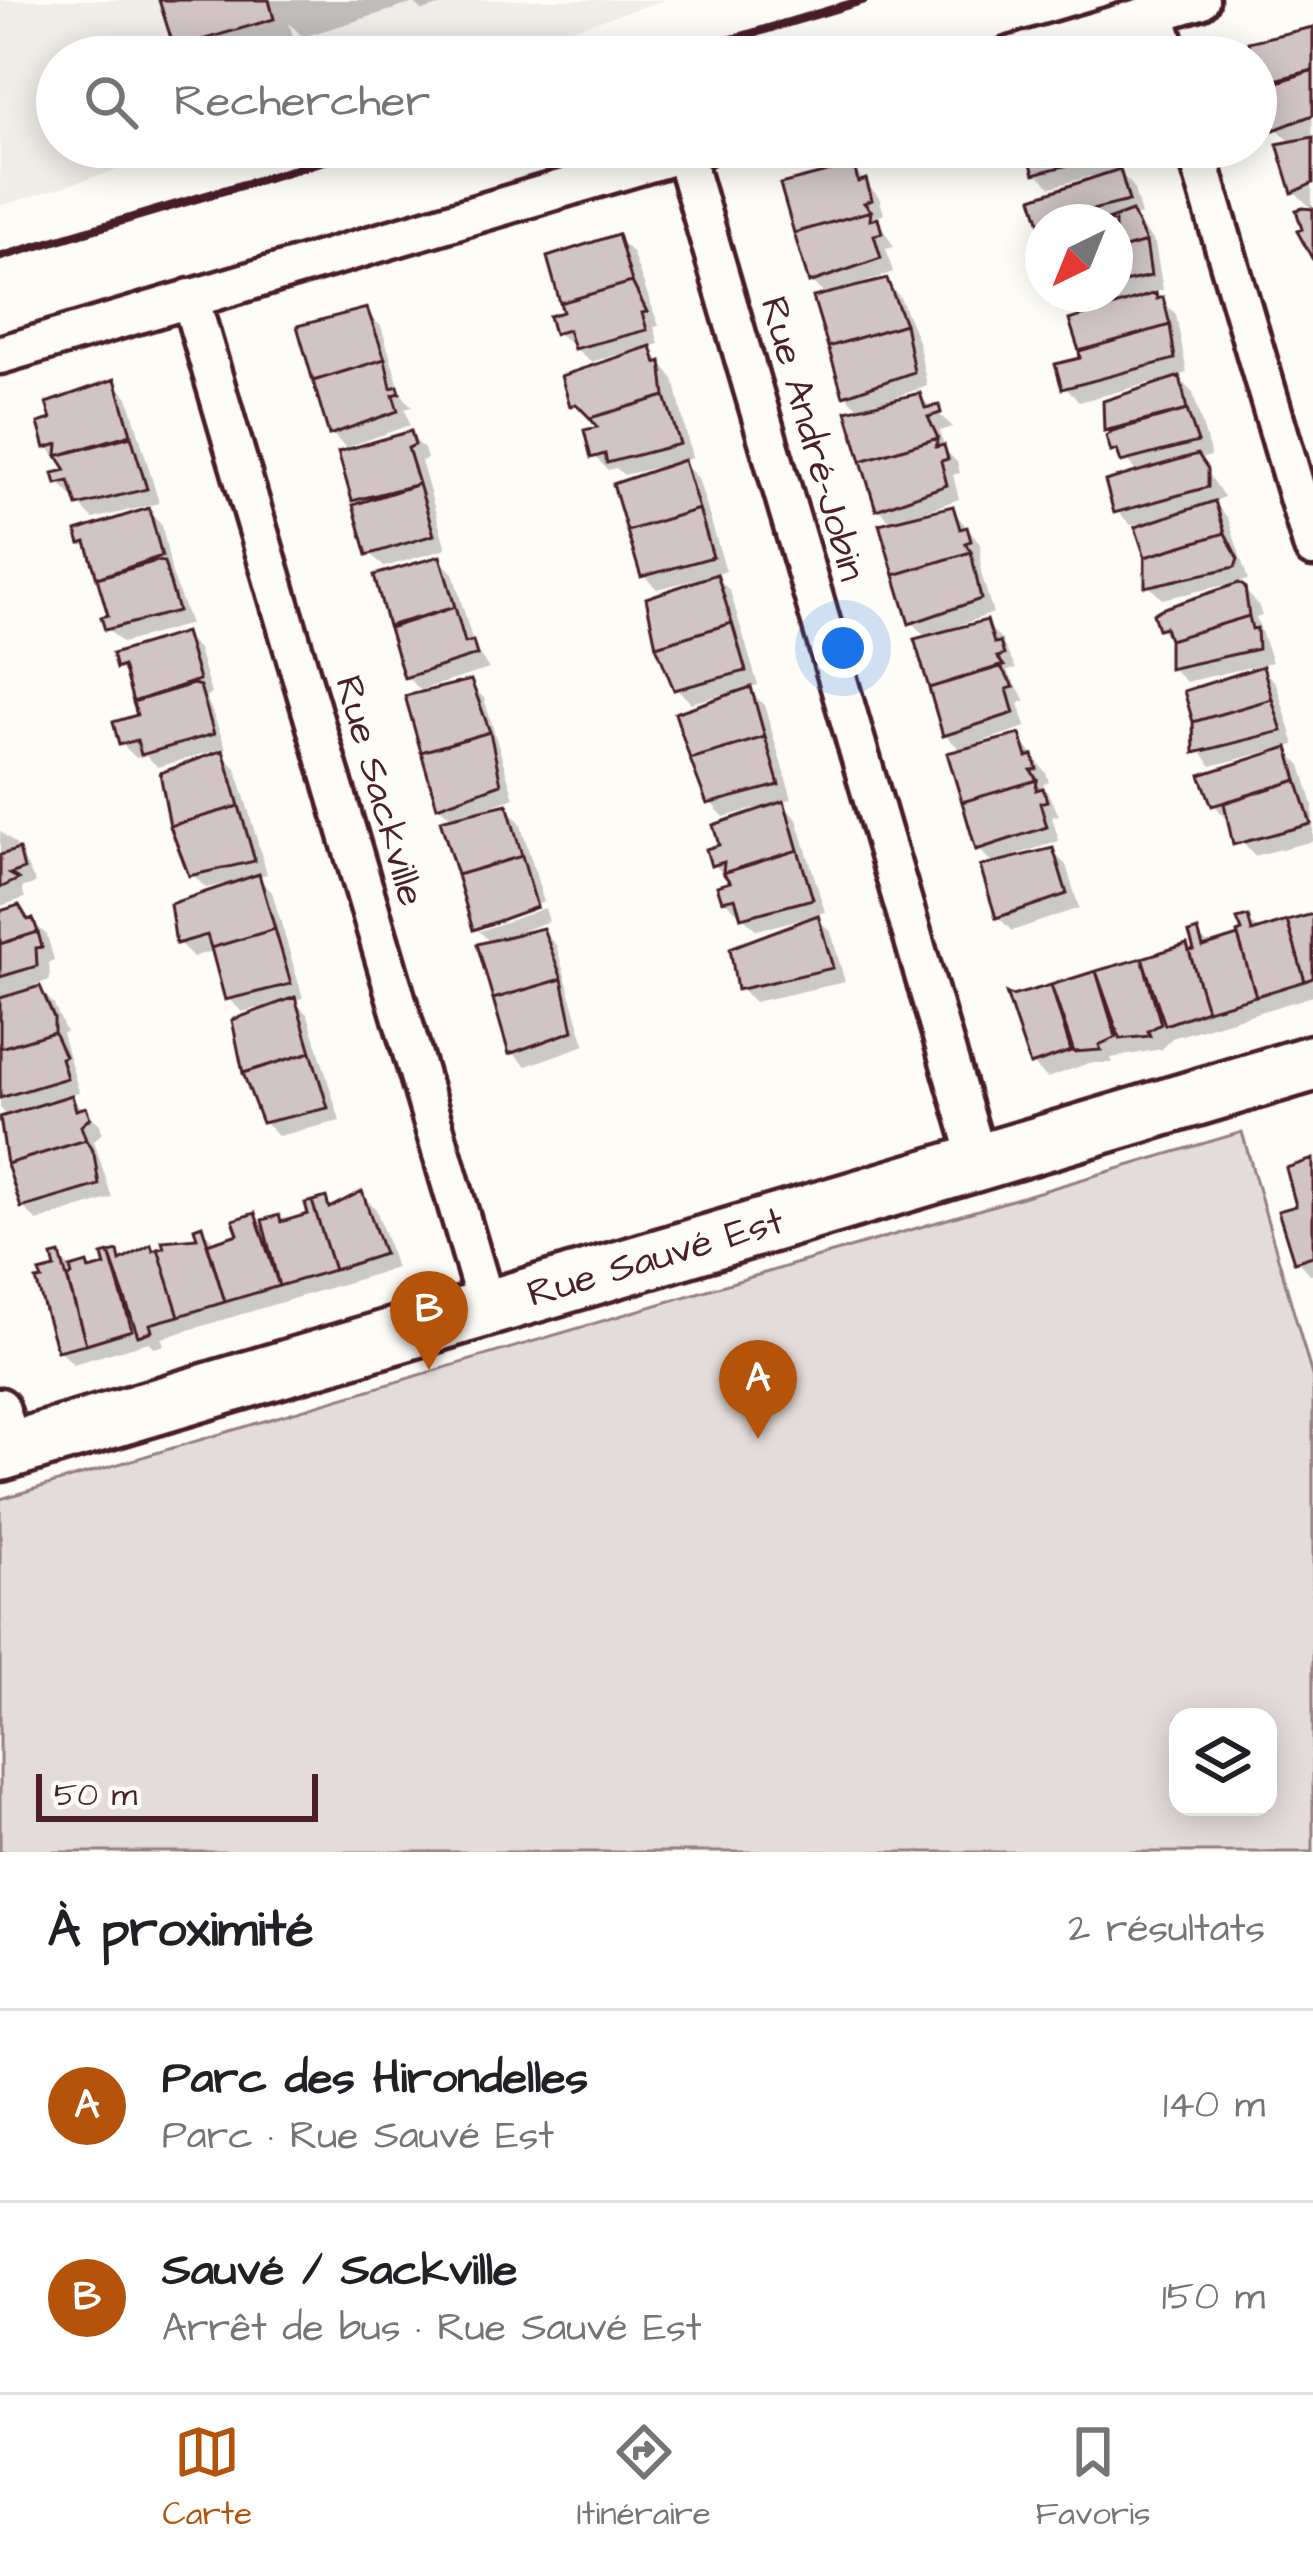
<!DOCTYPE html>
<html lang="fr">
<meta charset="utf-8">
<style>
body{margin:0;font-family:"Architects Daughter",sans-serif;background:#f6f6f6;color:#202124}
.controls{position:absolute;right:36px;bottom:36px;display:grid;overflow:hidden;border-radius:24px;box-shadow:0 6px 30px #0003}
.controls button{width:108px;height:108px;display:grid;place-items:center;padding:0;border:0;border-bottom:3px solid #e0e0e0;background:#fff;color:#202124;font:60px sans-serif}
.compass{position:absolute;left:1025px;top:204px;width:108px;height:108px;border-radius:50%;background:#fff;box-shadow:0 6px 30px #0003;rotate:223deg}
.scale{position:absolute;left:36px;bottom:30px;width:282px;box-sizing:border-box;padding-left:12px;border:6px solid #4a1f2b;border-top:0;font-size:33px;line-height:42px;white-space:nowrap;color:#4a1f2b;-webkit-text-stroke:9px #fdfcf7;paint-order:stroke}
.you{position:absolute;left:843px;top:648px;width:42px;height:42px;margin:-30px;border:9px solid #fff;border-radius:50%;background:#1a73e8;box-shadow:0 0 0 18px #1a73e833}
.badge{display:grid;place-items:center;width:78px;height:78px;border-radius:50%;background:#b45309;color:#fff;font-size:39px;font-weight:700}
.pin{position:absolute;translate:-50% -99px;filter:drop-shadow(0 3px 6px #0008)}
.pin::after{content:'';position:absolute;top:63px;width:42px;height:36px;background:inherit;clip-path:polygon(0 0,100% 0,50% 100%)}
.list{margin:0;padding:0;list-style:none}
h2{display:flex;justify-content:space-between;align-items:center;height:156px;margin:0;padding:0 48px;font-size:51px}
h2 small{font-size:39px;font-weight:400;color:#757577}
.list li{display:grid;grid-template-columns:78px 1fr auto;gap:36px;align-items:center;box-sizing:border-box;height:192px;padding:0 48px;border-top:3px solid #e0e0e0}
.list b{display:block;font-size:45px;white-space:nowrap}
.list p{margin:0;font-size:39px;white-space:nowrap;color:#757577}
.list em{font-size:39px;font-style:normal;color:#757577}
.icon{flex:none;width:66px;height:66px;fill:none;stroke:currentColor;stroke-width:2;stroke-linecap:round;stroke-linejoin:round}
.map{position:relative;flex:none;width:1313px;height:1852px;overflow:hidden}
.search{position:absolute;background:#fff;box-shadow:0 6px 30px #0003;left:36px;right:36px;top:36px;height:132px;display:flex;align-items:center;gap:30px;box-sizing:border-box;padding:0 42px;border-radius:66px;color:#757577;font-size:45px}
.sheet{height:540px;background:#fff}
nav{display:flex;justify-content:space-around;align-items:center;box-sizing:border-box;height:168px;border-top:3px solid #e0e0e0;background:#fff;font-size:33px;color:#757577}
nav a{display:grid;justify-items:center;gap:6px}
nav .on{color:#b45309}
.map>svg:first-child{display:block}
.built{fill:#f0ece8}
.green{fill:#e3dcda;stroke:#967e82;stroke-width:3;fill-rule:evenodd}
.shadow{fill:#0003}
.building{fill:#d0c5c4;stroke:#4a1f2b;stroke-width:3}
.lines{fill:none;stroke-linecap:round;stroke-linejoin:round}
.minor-casing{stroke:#4a1f2b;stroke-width:45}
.secondary-casing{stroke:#4a1f2b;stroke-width:63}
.minor{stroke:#fdfcf7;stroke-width:36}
.secondary{stroke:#fdfcf7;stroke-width:54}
.rail{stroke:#4a1f2b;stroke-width:9}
.labels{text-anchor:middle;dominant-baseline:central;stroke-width:10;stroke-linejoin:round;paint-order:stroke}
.street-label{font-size:39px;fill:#4a1f2b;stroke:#fdfcf7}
</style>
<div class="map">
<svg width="1313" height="1852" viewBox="0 0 1313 1852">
<rect width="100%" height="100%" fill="#fdfcf7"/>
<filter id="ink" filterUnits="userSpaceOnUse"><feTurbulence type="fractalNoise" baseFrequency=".00833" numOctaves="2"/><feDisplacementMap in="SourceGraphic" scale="24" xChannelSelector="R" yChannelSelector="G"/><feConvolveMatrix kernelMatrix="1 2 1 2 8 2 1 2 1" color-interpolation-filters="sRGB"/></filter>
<g filter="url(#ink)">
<path class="built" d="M 0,0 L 665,0 L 481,57 L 57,57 L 57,147 L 191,147 L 0,206 Z"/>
<path class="green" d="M 1242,1132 L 1313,1379 L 1313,1852 L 0,1852 L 0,1499 ZM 1178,1717 L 1268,1717 L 1268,1807 L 1178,1807 Z"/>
<path class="shadow" d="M 163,0 L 459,0 L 422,11 L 414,3 L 303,37 L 289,23 L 294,40 L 235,57 L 187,57 L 176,47 Z
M 1313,30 L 1312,204 L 1313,208 L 1313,254 L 1305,245 L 1300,212 L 1312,209 L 1294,191 L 1292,143 L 1276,128 L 1256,60 Z
M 1009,147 L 1121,147 L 1127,167 L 1117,170 L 1133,186 L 1141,215 L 1134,217 L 1155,244 L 1163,290 L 1152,293 L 1176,314 L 1187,373 L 1176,376 L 1193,393 L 1211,456 L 1199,459 L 1224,497 L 1213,502 L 1228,518 L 1248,580 L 1162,599 L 1148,585 L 1144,575 L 1152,573 L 1138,524 L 1131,525 L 1117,511 L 1138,475 L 1107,430 L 1158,386 L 1157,381 L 1079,402 L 1065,387 L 1115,309 L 1114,304 L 1081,312 L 1066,294 L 1115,294 L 1115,222 L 1043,225 L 1036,200 L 1092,181 L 1091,176 L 1051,187 L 1037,173 L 1033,158 L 1023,160 Z
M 853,169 L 879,197 L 884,214 L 876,217 L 894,247 L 886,249 L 893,272 L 860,284 L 862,288 L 886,282 L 900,297 L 918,341 L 927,386 L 889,399 L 890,403 L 919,396 L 953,427 L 940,431 L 945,450 L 957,462 L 960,473 L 953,475 L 959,499 L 925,511 L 926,516 L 952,509 L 980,544 L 981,573 L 993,613 L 952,628 L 953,632 L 986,624 L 1000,638 L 1016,669 L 1007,671 L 1026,701 L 1019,703 L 1026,727 L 980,742 L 981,747 L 1019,737 L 1046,773 L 1049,782 L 1043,784 L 1059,815 L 1052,817 L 1059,841 L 1015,855 L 1017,860 L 1052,851 L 1066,865 L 1079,908 L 1012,931 L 998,917 L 995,866 L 979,849 L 963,752 L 945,735 L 928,639 L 912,623 L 893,524 L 879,509 L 861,410 L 845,395 L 827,297 L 812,282 Z
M 617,238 L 632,252 L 659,326 L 654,327 L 659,344 L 648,347 L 674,379 L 692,458 L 681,461 L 698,478 L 726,571 L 714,574 L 730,591 L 758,685 L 747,688 L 764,705 L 792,799 L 780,802 L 797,819 L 825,912 L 814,915 L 831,932 L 845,982 L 754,1002 L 740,988 L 810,921 L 809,917 L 757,930 L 724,900 L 735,884 L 713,864 L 723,847 L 762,812 L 761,807 L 724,817 L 710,802 L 679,715 L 734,697 L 732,692 L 691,703 L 677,689 L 694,585 L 693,580 L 657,589 L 643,575 L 662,466 L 624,475 L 616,468 L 608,470 L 594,456 L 601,429 L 573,404 L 622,359 L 620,354 L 591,362 L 557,332 Z
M 366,312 L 381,326 L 401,393 L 412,407 L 405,409 L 410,425 L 350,446 L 351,451 L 410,435 L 424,449 L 427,459 L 421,461 L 446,549 L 384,567 L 370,553 L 355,500 L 350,452 L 332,434 Z
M 114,383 L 128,397 L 159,503 L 93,519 L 59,483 L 69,472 L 47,446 L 55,421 Z
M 148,511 L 162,525 L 172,574 L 190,624 L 122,643 L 108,629 L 111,617 L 93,553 L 82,543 Z
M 439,559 L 453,573 L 474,646 L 489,669 L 424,689 L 425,694 L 470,684 L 484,698 L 514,798 L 482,809 L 506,808 L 520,822 L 544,902 L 480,924 L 480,931 L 545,908 L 549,921 L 519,932 L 520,936 L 542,931 L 556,945 L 585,1045 L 526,1066 L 512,1052 L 491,943 L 476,928 L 454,820 L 439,806 L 424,694 L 407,676 L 377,577 Z
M 1244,590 L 1258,604 L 1262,616 L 1256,617 L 1272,662 L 1186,682 L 1172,668 L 1169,657 L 1176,655 L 1161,627 Z
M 184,635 L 198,649 L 211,694 L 206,696 L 226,748 L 218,750 L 236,768 L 267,874 L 257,877 L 272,892 L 303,998 L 293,1000 L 308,1015 L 340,1121 L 278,1136 L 264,1122 L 267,1006 L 242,1012 L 228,998 L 212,951 L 193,957 L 179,943 L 226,889 L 224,884 L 206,888 L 192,874 L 218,755 L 216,750 L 158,767 L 145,755 L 136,758 L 122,744 L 141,717 L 130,679 L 118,667 Z
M 1259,666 L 1276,683 L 1295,745 L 1284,748 L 1301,765 L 1313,805 L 1313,841 L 1254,856 L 1215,805 L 1271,756 L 1270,751 L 1211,766 L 1193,739 Z
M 0,831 L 16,845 L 36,883 L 22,888 L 25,898 L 0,906 Z
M 18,909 L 47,935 L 54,960 L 49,962 L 50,980 L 35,985 L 53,1003 L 66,1032 L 62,1033 L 79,1092 L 68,1095 L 100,1124 L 102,1133 L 94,1141 L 112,1198 L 37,1221 L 23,1207 L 0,1130 L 0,1120 L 9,1117 L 0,1108 L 0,913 Z
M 1313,917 L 1313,996 L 1172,1038 L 1162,1049 L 1111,1058 L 1113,1063 L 1089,1063 L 1047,1078 L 1033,1064 L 1011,1000 L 1186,947 L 1200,959 L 1198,934 L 1211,947 L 1241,938 L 1241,921 L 1247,919 L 1261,932 Z
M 1313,1163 L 1313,1274 L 1310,1274 L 1296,1260 L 1300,1208 Z
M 362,1195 L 376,1209 L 396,1268 L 162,1338 L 164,1345 L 155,1348 L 149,1342 L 73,1364 L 59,1350 L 59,1257 L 73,1271 L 86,1267 L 92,1273 L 109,1268 L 106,1257 L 117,1254 L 125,1263 L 140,1258 L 138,1251 L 150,1248 L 155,1253 L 201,1240 L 201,1228 L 217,1244 L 242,1236 L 254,1217 L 263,1226 L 279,1219 L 284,1224 L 312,1216 L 325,1200 L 334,1209 Z"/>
<path class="building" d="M 159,0 L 269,0 L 274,19 L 174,48 Z
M 1313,27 L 1313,70 L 1260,84 L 1248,42 Z
M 1313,70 L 1313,115 L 1274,130 L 1261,88 Z
M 1313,137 L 1313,183 L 1292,193 L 1277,144 Z
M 1026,147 L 1113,147 L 1114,153 L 1034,174 Z
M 854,165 L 858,182 L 866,179 L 872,200 L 864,203 L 871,211 L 794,233 L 780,184 Z
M 1120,169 L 1129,201 L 1043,222 L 1041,227 L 1032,198 Z
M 1303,208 L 1313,209 L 1313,260 L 1297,231 L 1302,229 L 1296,210 Z
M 871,211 L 870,220 L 878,218 L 882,233 L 874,235 L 881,258 L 809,283 L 794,233 Z
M 1132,211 L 1146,242 L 1115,251 L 1115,222 L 1102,222 Z
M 618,234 L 632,282 L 560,303 L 547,257 Z
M 1146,242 L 1151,276 L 1115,284 L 1115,251 Z
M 887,279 L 905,324 L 828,347 L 813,297 Z
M 632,282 L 647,312 L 642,313 L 647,330 L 574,349 L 568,330 L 554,334 L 549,316 L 563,312 L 560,303 Z
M 1156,293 L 1157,299 L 1163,297 L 1170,325 L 1079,351 L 1069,320 Z
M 367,308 L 385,359 L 313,381 L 297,326 Z
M 905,324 L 914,372 L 843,396 L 828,347 Z
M 1170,325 L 1175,359 L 1062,389 L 1055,364 L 1080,358 L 1079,351 Z
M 651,346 L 656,363 L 661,361 L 665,396 L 590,418 L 576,404 L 570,406 L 561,376 Z
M 385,359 L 391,388 L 398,386 L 400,393 L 393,395 L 398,411 L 329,435 L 313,381 Z
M 1180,376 L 1187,410 L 1104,431 L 1103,401 Z
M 115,379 L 131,434 L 57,456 L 58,444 L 45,448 L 38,423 L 51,419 L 46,403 Z
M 920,393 L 925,408 L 939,405 L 941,413 L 928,417 L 938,438 L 861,461 L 846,411 Z
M 665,396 L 680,444 L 607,463 L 605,454 L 591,458 L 584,430 L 597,427 L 590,418 Z
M 1187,410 L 1198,442 L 1121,462 L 1117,450 L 1111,452 L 1106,436 L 1112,431 Z
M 411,431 L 415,445 L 408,448 L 419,484 L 352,501 L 338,452 Z
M 131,436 L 147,489 L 77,506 L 69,481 L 56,484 L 53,473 L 66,470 L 57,456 Z
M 938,438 L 936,447 L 944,445 L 948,459 L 941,461 L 947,485 L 876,510 L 861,461 Z
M 1198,454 L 1208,469 L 1208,487 L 1114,513 L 1105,481 Z
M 684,460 L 699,509 L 627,531 L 613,484 Z
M 419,484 L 434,535 L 367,555 L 353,505 Z
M 1215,501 L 1225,533 L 1145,557 L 1135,527 Z
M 953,506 L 960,529 L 967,527 L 971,541 L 965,543 L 971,552 L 894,575 L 879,524 Z
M 149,508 L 162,556 L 97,578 L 86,542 L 80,544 L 76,531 Z
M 699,509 L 713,557 L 641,577 L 627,531 Z
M 1225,533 L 1238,559 L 1235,567 L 1145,587 L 1145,557 Z
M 971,552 L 981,599 L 909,624 L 894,575 Z
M 440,556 L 455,607 L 388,626 L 374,575 Z
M 157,561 L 164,562 L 178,611 L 105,630 L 101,617 L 108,615 L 97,578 Z
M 717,574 L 732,623 L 656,646 L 646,598 Z
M 1239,583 L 1245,587 L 1249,616 L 1169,640 L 1165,627 L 1158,629 L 1153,614 L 1161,609 Z
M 455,607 L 465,643 L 473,641 L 477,655 L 404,678 L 389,628 Z
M 1249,616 L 1252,629 L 1257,628 L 1258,649 L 1169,669 L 1169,640 Z
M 987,620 L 994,643 L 1000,642 L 1004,655 L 997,657 L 1004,666 L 929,688 L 914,639 Z
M 732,623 L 746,671 L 674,690 L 656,646 Z
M 185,632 L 199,680 L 133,702 L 123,666 L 116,669 L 112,654 Z
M 1000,666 L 1014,687 L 1007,689 L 1014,713 L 943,736 L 929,688 Z
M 1263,666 L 1272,699 L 1193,722 L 1184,691 Z
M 471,680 L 490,732 L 421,752 L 405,696 Z
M 193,684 L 200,686 L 214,734 L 141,755 L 137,740 L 119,745 L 113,722 L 137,715 L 133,702 Z
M 751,687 L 765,737 L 690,759 L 675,713 Z
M 1272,699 L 1282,731 L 1194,753 L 1193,722 Z
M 490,732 L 501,784 L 437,807 L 421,752 Z
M 1020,734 L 1027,757 L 1033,755 L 1037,769 L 1031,770 L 1037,780 L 962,802 L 947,753 Z
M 765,737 L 779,785 L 707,804 L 690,759 Z
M 1288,747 L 1297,780 L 1212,806 L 1200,775 Z
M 223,750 L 239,806 L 170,826 L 160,773 Z
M 1037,780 L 1036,790 L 1043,788 L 1047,801 L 1040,803 L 1047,827 L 976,850 L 962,802 Z
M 1297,780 L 1311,824 L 1233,845 L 1224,803 Z
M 784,801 L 798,850 L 723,873 L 724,862 L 711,866 L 706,849 L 719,845 L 713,825 Z
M 507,804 L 522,856 L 457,875 L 440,820 Z
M 239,806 L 255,861 L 189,876 L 170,826 Z
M 1053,848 L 1067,894 L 996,918 L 980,866 Z
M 19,849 L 24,869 L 10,874 L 19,879 L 0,888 L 0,855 Z
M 798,850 L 813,899 L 741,918 L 735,898 L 722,901 L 717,886 L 730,882 L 723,873 Z
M 522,856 L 537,907 L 473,930 L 457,875 Z
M 259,874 L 275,929 L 211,948 L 207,935 L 176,944 L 170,904 Z
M 19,905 L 28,920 L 33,918 L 38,932 L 0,944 L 0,911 Z
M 1313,914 L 1313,978 L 1305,981 L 1287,921 Z
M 818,915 L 833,968 L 737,990 L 730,948 Z
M 1248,916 L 1252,932 L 1287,921 L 1305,981 L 1256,996 L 1237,933 L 1242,931 L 1237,919 Z
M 543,928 L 562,979 L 493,999 L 477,944 Z
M 275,929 L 291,984 L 225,1000 L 211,948 Z
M 1198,930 L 1203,947 L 1238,936 L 1256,996 L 1207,1010 L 1189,951 L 1194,950 L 1189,933 Z
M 38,932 L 42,947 L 36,948 L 37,966 L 0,977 L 0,944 Z
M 1187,944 L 1207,1010 L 1165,1025 L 1142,958 Z
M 1142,958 L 1161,1024 L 1148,1031 L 1150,1036 L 1120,1039 L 1096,971 Z
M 1096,971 L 1116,1037 L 1099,1045 L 1101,1050 L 1074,1052 L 1051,985 Z
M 562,979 L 573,1031 L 509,1054 L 493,999 Z
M 1051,985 L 1071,1051 L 1030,1065 L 1006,993 L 1012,996 Z
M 40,986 L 54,1018 L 54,1032 L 0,1048 L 0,998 Z
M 295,997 L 311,1052 L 243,1073 L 232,1020 Z
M 54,1032 L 65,1056 L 61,1058 L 67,1078 L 0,1098 L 0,1048 Z
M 311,1052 L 328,1108 L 262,1123 L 243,1073 Z
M 72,1095 L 76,1110 L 86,1107 L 90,1118 L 81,1126 L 86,1140 L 7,1164 L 0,1117 Z
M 86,1140 L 94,1154 L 99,1185 L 21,1208 L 7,1164 Z
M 1313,1159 L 1313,1256 L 1294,1262 L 1278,1211 L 1296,1206 L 1286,1168 Z
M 362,1191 L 384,1254 L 334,1270 L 312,1201 L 326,1197 L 329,1208 Z
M 312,1201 L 334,1270 L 279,1286 L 262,1220 L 279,1215 L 281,1222 L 308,1214 L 305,1203 Z
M 255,1213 L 279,1286 L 225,1302 L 207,1244 L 238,1234 L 233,1220 Z
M 202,1225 L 225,1302 L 179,1316 L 158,1249 L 164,1248 L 162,1241 L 197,1238 L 194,1228 Z
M 151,1245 L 153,1251 L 158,1249 L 179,1316 L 150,1324 L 152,1331 L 138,1336 L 109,1253 L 118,1251 L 120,1261 Z
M 109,1253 L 132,1330 L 86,1344 L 67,1277 L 72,1275 L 70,1268 L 87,1263 L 89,1270 L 105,1266 L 102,1255 Z
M 60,1254 L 86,1344 L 57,1351 L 36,1280 L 42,1279 L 39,1272 L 55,1268 L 52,1256 Z"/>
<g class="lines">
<defs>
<path id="minor" d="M 1156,13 L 1169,57
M 1007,57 L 1200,0
M 1195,147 L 1313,548
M 684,153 L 979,1163
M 190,298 L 487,1307
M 0,355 L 703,147
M 0,1407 L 13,1449"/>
<g id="secondary">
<path id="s1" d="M 0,1453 L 1313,1063"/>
</g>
</defs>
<use href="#minor" class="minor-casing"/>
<use href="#secondary" class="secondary-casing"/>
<use href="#minor" class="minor"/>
<use href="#secondary" class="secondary"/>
<path class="rail" d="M 673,57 L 864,0
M 0,257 L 370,147"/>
</g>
</g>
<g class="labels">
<g class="street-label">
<text transform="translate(812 439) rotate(74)">Rue André-Jobin</text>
<text transform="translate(379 791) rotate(74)">Rue Sackville</text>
<text stroke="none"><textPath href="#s1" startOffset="684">Rue Sauvé Est</textPath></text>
</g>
</g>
</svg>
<div class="controls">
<button><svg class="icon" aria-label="layers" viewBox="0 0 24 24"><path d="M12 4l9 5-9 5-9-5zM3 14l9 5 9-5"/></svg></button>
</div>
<svg class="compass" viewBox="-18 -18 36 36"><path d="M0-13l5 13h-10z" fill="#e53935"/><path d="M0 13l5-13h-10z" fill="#757577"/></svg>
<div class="scale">50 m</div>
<div class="you"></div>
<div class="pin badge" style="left:758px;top:1439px">A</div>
<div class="pin badge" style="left:429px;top:1370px">B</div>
<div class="search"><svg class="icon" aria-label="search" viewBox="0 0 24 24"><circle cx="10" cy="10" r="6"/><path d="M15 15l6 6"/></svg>Rechercher</div>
</div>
<section class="sheet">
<h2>À proximité<small>2 résultats</small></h2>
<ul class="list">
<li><span class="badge">A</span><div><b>Parc des Hirondelles</b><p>Parc · Rue Sauvé Est</p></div><em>140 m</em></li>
<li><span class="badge">B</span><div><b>Sauvé / Sackville</b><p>Arrêt de bus · Rue Sauvé Est</p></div><em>150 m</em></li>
</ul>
</section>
<nav>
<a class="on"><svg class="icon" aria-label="map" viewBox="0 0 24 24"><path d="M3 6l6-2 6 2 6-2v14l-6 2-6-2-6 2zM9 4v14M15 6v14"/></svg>Carte</a>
<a><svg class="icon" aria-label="directions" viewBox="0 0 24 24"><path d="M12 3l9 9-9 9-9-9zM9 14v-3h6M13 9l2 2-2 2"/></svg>Itinéraire</a>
<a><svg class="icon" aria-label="saved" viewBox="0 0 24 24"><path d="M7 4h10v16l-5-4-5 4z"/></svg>Favoris</a>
</nav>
